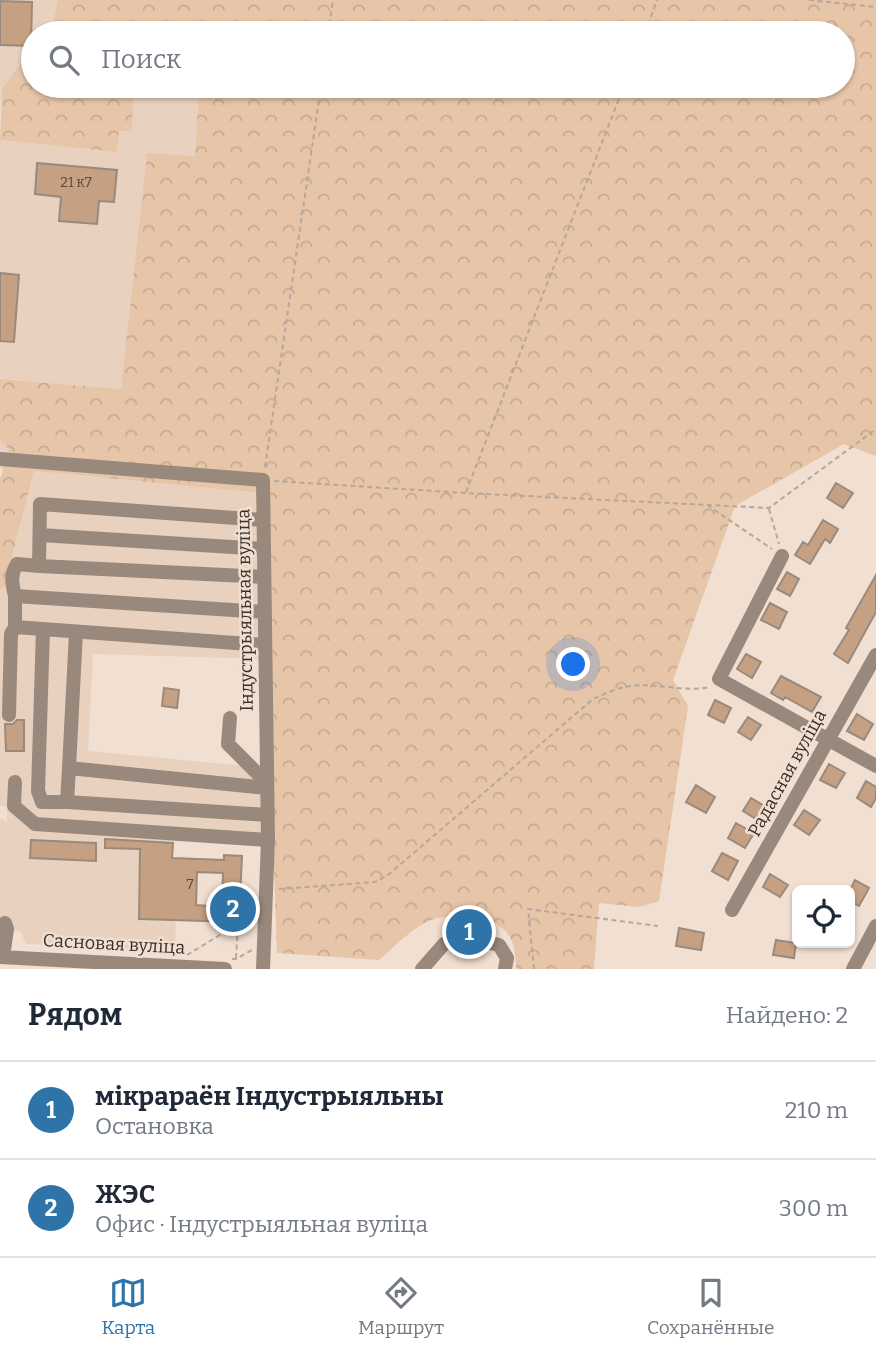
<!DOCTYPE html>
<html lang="ru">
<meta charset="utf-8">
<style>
body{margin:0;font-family:Bitter,serif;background:#f6f6f7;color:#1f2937}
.controls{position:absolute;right:21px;bottom:21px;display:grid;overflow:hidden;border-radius:10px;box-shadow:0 2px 5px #0004}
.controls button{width:63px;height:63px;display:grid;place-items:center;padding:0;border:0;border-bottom:2px solid #e0e1e3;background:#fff;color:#1f2937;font:35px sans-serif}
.you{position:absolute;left:574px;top:665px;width:24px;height:24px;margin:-18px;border:5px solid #fff;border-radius:50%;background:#1a73e8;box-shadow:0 0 0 10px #1a73e833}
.badge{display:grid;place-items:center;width:46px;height:46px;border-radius:50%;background:#2f74a9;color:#fff;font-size:23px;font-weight:700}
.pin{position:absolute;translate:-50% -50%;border:4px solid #fff;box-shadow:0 2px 7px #0006}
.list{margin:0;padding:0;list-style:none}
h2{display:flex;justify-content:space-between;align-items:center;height:91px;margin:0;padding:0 28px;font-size:30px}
h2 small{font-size:23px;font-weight:400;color:#747a83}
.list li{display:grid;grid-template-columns:46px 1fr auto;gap:21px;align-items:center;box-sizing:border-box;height:98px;padding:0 28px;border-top:2px solid #e0e1e3}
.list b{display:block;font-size:26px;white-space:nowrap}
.list p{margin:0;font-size:23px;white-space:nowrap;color:#747a83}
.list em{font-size:23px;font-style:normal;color:#747a83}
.icon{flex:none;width:38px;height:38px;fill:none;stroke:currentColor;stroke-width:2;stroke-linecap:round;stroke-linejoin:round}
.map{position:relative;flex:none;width:876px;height:969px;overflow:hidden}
.search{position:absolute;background:#fff;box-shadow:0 2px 5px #0004;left:21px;right:21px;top:21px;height:77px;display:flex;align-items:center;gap:18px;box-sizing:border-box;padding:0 24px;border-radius:38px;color:#747a83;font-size:26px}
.sheet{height:287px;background:#fff}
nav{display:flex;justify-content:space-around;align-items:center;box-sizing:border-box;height:98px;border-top:2px solid #e0e1e3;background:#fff;font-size:19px;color:#747a83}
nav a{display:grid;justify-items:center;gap:4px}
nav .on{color:#2f74a9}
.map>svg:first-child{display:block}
.built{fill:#e8d2bf}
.forest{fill:url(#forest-crowns)}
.building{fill:#c5a082;stroke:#9a8a7d;stroke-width:2;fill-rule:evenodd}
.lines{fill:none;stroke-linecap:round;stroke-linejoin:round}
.path{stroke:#b6a79c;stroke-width:2;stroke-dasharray:5 3.5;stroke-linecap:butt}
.minor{stroke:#99897c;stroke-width:14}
.labels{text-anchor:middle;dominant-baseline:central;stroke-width:5;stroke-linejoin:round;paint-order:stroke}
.number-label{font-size:14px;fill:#5a4c41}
.street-label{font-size:18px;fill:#37302b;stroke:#f1dfd1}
</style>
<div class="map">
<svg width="876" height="969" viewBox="0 0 876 969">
<defs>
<pattern id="forest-crowns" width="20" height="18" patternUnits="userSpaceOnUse" patternTransform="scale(1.75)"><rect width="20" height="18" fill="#e7c5a8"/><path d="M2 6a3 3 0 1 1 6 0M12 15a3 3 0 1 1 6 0" fill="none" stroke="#c7aa91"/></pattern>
</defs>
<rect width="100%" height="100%" fill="#f1dfd1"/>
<path class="built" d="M 0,0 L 59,0 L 53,23 L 45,33 L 33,33 L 33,48 L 2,88 L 0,111 Z
M 134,86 L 199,86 L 195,156 L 147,154 L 121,389 L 0,379 L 0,140 L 117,152 L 119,131 L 132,131 Z
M 0,440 L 34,471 L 261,493 L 267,659 L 93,654 L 88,751 L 267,768 L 272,844 L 166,841 L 173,843 L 171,919 L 176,923 L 175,945 L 169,950 L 26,944 L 20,931 L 0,929 L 0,819 L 7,822 L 7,807 L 0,806 L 0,588 L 4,587 L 34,471 L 0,468 Z"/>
<path class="forest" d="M 58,0 L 876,0 L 876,456 L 844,444 L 735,506 L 673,680 L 688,706 L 659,901 L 639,907 L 599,903 L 594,969 L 516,969 C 516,959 515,946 510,937 C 493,910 445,911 421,925 C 406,934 392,949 379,960 L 277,953 L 261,493 L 34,471 L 4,588 L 0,588 L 0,479 L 9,449 L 0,440 L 0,379 L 121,389 L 147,153 L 195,156 L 199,86 L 843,86 L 843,33 L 45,33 L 53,23 Z
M 33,48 L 33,86 L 134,86 L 132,131 L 119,131 L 117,152 L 0,140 L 2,88 Z"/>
<path class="building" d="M 0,1 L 32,2 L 31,46 L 0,45 Z
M 37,163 L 117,170 L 114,202 L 99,201 L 97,224 L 59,221 L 61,197 L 35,194 Z
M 0,273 L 19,275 L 14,342 L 0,341 Z
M 836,483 L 853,493 L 843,508 L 827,498 Z
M 823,520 L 838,529 L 830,543 L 825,539 L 810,564 L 795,555 L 803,542 L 808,545 Z
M 787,572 L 799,579 L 790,596 L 777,589 Z
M 876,575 L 876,612 L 848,663 L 834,654 L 849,630 L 846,628 Z
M 770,603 L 787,612 L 779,629 L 761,620 Z
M 746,654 L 761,662 L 752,678 L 737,669 Z
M 781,676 L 821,697 L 812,712 L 785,697 L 783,700 L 771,693 Z
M 164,688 L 179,690 L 177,708 L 162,706 Z
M 715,700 L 731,708 L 724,723 L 708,715 Z
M 857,714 L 873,724 L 864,740 L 847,731 Z
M 748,717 L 761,725 L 751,740 L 738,732 Z
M 17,720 L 24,720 L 24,751 L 6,751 L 5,724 L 13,724 Z
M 829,764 L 845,773 L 836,788 L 820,780 Z
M 866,781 L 876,787 L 876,798 L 871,807 L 857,798 Z
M 696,785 L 715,797 L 706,813 L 686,802 Z
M 751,798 L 768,808 L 759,821 L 743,811 Z
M 804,810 L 820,820 L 809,835 L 794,825 Z
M 736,823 L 754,833 L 745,848 L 728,838 Z
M 105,839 L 173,843 L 172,858 L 224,860 L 224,855 L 242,856 L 239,922 L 139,919 L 140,849 L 105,848 ZM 197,872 L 223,873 L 222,907 L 196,905 Z
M 31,840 L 96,843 L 96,861 L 30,858 Z
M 722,853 L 738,861 L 728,880 L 712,871 Z
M 770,874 L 788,885 L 780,897 L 763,887 Z
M 855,880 L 869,888 L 859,906 L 850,901 L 850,890 Z
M 679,928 L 704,933 L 701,950 L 676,946 Z
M 776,940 L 796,943 L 794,958 L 773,955 Z"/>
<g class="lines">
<path class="path" d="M 809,0 L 876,7
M 328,33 L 333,0
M 645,33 L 657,0
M 265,467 L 321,86
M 274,481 L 466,493 L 769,508 L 876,429
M 466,492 L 624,86
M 707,505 L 772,549
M 769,509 L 779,544
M 279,889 L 375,882 L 388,875 L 593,699 C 603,695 614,689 625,687 C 653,681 682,693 710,687
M 187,955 L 238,924 L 253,924
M 236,958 L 238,925
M 232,959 L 236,959 L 252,950
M 534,969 L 528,909 L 658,926"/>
<path class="minor" d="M 0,459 L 263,480 L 268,840 L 263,969
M 263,520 L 40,504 L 39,566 L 264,577
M 40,535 L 264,549
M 782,556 L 719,679 L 876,766
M 15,596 C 12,584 10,575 17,564 L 39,566
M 15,627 L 264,645
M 43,629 L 38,791 L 42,802 L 67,802 L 268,815
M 76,632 L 69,768 L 267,788
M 9,715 L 11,634 L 15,627 L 15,596 L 264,612
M 230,718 L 228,744 L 267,783
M 15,782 L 14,806 L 35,824 L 268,840
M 67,802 L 69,768
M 732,910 L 876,655
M 0,957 L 225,969
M 3,957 L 7,929 L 5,923
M 422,969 L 444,944 L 450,941 L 479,940 L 499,945 L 507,958 L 505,969
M 853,969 L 876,926"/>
</g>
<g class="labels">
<g class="number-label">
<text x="76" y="182">21 к7</text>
<text x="190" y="884">7</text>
</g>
<g class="street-label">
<text transform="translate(245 610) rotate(-91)">Індустрыяльная вуліца</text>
<text transform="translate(787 773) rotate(-61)">Радасная вуліца</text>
<text transform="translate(114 944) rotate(3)">Сасновая вуліца</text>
</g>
</g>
</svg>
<div class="controls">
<button><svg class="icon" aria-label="locate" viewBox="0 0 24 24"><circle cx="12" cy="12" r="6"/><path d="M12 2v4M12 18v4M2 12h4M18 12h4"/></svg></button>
</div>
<div class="you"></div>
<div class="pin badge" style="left:469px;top:932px">1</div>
<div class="pin badge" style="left:233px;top:909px">2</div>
<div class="search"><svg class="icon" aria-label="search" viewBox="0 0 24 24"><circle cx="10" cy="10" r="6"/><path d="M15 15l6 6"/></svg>Поиск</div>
</div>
<section class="sheet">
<h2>Рядом<small>Найдено: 2</small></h2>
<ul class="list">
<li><span class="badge">1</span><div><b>мікрараён Індустрыяльны</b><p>Остановка</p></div><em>210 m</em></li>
<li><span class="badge">2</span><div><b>ЖЭС</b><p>Офис · Індустрыяльная вуліца</p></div><em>300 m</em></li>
</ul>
</section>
<nav>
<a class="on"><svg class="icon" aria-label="map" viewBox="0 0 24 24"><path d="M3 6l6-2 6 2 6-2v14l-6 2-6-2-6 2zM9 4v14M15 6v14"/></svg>Карта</a>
<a><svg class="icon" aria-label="directions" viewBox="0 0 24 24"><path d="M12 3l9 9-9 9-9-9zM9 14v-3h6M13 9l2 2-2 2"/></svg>Маршрут</a>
<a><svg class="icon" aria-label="saved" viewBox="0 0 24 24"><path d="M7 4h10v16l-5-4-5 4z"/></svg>Сохранённые</a>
</nav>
